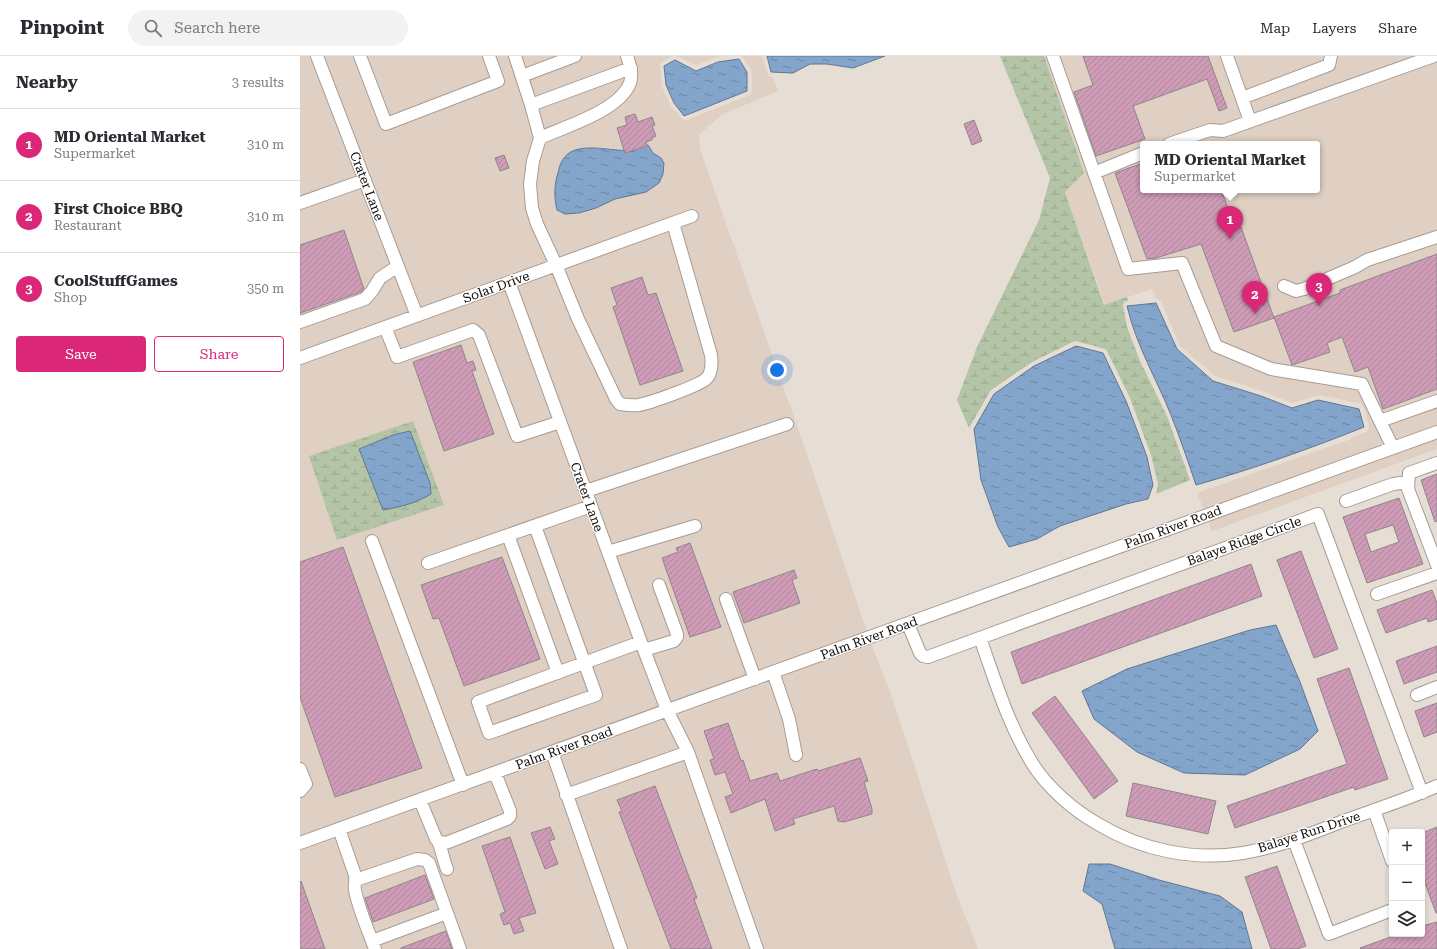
<!DOCTYPE html>
<meta charset="utf-8">
<style>
body{margin:0;font-family:"Roboto Serif",serif;background:#f2f2f3;color:#2b2b33}
.controls{position:absolute;right:12px;bottom:12px;display:grid;overflow:hidden;border-radius:4px;box-shadow:0 2px 6px #0003}
.controls button{width:36px;height:36px;display:grid;place-items:center;padding:0;border:0;border-bottom:1px solid #e1e1e2;background:#fff;color:#2b2b33;font:20px sans-serif}
.you{position:absolute;left:477px;top:314px;width:14px;height:14px;margin:-10px;border:3px solid #fff;border-radius:50%;background:#1a73e8;box-shadow:0 0 0 6px #1a73e833}
.badge{display:grid;place-items:center;width:26px;height:26px;border-radius:50%;background:#db2777;color:#fff;font-size:13px;font-weight:700}
.pin{position:absolute;translate:-50% -33px;filter:drop-shadow(0 1px 2px #0008)}
.pin::after{content:'';position:absolute;top:21px;width:14px;height:12px;background:inherit;clip-path:polygon(0 0,100% 0,50% 100%)}
.popup{position:absolute;left:840px;top:85px;width:180px;height:52px;box-sizing:border-box;display:grid;place-content:center;border-radius:4px;background:#fff;filter:drop-shadow(0 1px 3px #0005);font-size:13px;white-space:nowrap;color:#7c7c81}
.popup b{font-size:15px;color:#2b2b33}
.popup::after{content:'';position:absolute;left:50%;top:100%;margin-left:-8px;border:8px solid transparent;border-top-color:#fff}
.list{margin:0;padding:0;list-style:none}
h2{display:flex;justify-content:space-between;align-items:center;height:52px;margin:0;padding:0 16px;font-size:17px}
h2 small{font-size:13px;font-weight:400;color:#7c7c81}
.list li{display:grid;grid-template-columns:26px 1fr auto;gap:12px;align-items:center;box-sizing:border-box;height:72px;padding:0 16px;border-top:1px solid #e1e1e2}
.list b{display:block;font-size:15px;white-space:nowrap}
.list p{margin:0;font-size:13px;white-space:nowrap;color:#7c7c81}
.list em{font-size:13px;font-style:normal;color:#7c7c81}
.actions{display:flex;gap:8px;padding:12px 16px}
.actions a{flex:1;padding:9px 0;border:1px solid #db2777;border-radius:4px;text-align:center;font-size:14px;color:#db2777}
.actions .main{background:#db2777;color:#fff}
.icon{flex:none;width:22px;height:22px;fill:none;stroke:currentColor;stroke-width:2;stroke-linecap:round;stroke-linejoin:round}
.map{position:relative;flex:none;width:1137px;height:893px;overflow:hidden}
header{display:flex;align-items:center;gap:24px;box-sizing:border-box;height:56px;padding:0 20px;background:#fff;border-bottom:1px solid #e1e1e2}
header strong{font-size:19px}
nav{display:flex;gap:22px;margin-inline-start:auto;font-size:14px}
.search{width:280px;height:36px;background:#f2f2f3;display:flex;align-items:center;gap:10px;box-sizing:border-box;padding:0 14px;border-radius:22px;color:#7c7c81;font-size:15px}
main{display:flex}
aside{flex:1;background:#fff}
.map>svg:first-child{display:block}
.built{fill:#dfd0c3;fill-rule:evenodd}
.wetland{fill:url(#wetland-marsh);fill-rule:evenodd}
.water{fill:url(#water-ripples);stroke:#607791}
.building{fill:url(#building-hatch);stroke:#8f858a;fill-rule:evenodd}
.lines{fill:none;stroke-linecap:round;stroke-linejoin:round}
.minor-casing{stroke:#a59c95;stroke-width:14}
.minor{stroke:#fff;stroke-width:12}
.labels{text-anchor:middle;dominant-baseline:central;stroke-width:3;stroke-linejoin:round;paint-order:stroke}
.street-label{font-size:13px;fill:#0f0c09;stroke:#fff}
</style>
<header>
<strong>Pinpoint</strong>
<div class="search"><svg class="icon" aria-label="search" viewBox="0 0 24 24"><circle cx="10" cy="10" r="6"/><path d="M15 15l6 6"/></svg>Search here</div>
<nav><a>Map</a><a>Layers</a><a>Share</a></nav>
</header>
<main>
<aside>
<h2>Nearby<small>3 results</small></h2>
<ul class="list">
<li><span class="badge">1</span><div><b>MD Oriental Market</b><p>Supermarket</p></div><em>310 m</em></li>
<li><span class="badge">2</span><div><b>First Choice BBQ</b><p>Restaurant</p></div><em>310 m</em></li>
<li><span class="badge">3</span><div><b>CoolStuffGames</b><p>Shop</p></div><em>350 m</em></li>
</ul>
<div class="actions"><a class="main">Save</a><a>Share</a></div>
</aside>
<div class="map">
<svg width="1137" height="893" viewBox="0 0 1137 893">
<defs>
<pattern id="wetland-marsh" width="20" height="14" patternUnits="userSpaceOnUse"><rect width="20" height="14" fill="#b4c5a7"/><path d="M1 5h8M5 5V1M11 12h8M15 12V8" fill="none" stroke="#9aa88e"/></pattern>
<pattern id="water-ripples" width="26" height="14" patternUnits="userSpaceOnUse"><rect width="26" height="14" fill="#83a5cb"/><path d="M2 4q2-2 4 0t4 0M15 11q2-2 4 0t4 0" fill="none" stroke="#6a85a3"/></pattern>
<pattern id="building-hatch" width="6" height="6" patternUnits="userSpaceOnUse"><rect width="6" height="6" fill="#ce9cb6"/><path d="M-1 1l2-2M0 6l6-6M5 7l2-2" fill="none" stroke="#b0859b"/></pattern>
</defs>
<rect width="100%" height="100%" fill="#e6ddd5"/>
<path class="built" d="M 0,0 L 11,0 L 109,256 L 0,296 Z
M 23,0 L 372,0 L 361,6 L 360,8 L 362,31 L 371,50 L 384,65 L 450,39 L 452,35 L 452,15 L 442,0 L 462,0 L 467,17 L 469,20 L 473,21 L 478,35 L 421,59 L 399,79 L 400,93 L 510,407 L 567,576 L 370,647 L 216,230 L 399,163 L 395,152 L 119,252 ZM 300,91 L 333,94 L 353,97 L 361,102 L 346,136 L 315,143 L 296,152 L 277,94 Z
M 376,0 L 423,0 L 418,1 L 396,9 Z
M 744,0 L 1137,0 L 1137,370 L 904,454 L 897,437 L 1051,383 L 1051,382 L 1066,376 L 1069,373 L 1069,370 L 1064,352 L 1061,348 L 1019,339 L 992,347 L 962,335 L 915,320 L 880,290 L 861,245 L 856,242 L 852,233 L 805,249 L 765,136 L 784,117 ZM 843,88 L 1017,88 L 1017,134 L 843,134 Z
M 206,234 L 360,651 L 0,781 L 0,308 Z
M 1137,382 L 1137,393 L 912,475 L 908,465 Z
M 571,587 L 592,641 L 656,837 L 678,893 L 0,893 L 0,794 Z"/>
<path class="wetland" d="M 700,0 L 744,0 L 784,117 L 765,136 L 804,249 L 827,241 L 828,245 L 824,246 L 823,249 L 827,271 L 840,305 L 867,360 L 890,424 L 856,438 L 858,428 L 851,399 L 830,342 L 807,295 L 805,293 L 775,285 L 732,306 L 691,334 L 669,372 L 657,344 L 677,291 L 739,164 L 750,122 Z
M 113,365 L 144,449 L 37,484 L 9,400 ZM 110,375 L 130,427 L 131,438 L 102,377 Z"/>
<path class="water" d="M 467,0 L 585,0 L 553,12 L 527,8 L 510,8 L 493,17 L 471,16 Z
M 439,3 L 447,16 L 447,35 L 384,60 L 374,47 L 366,29 L 364,10 L 375,4 L 396,15 L 418,6 Z
M 348,89 L 353,97 L 361,102 L 364,107 L 363,118 L 359,127 L 346,136 L 315,143 L 296,152 L 279,157 L 265,158 L 257,154 C 254,141 254,129 258,117 C 259,113 260,108 262,105 C 274,82 313,97 333,94 C 338,93 343,90 348,89 Z
M 856,247 L 877,293 L 913,325 L 961,340 L 992,352 L 1018,344 L 1059,353 L 1064,371 C 1009,393 953,413 896,429 C 888,405 880,382 871,359 C 856,322 836,289 827,250 Z
M 776,290 L 803,297 L 826,345 L 847,401 L 853,429 L 848,443 L 826,448 L 760,470 L 737,483 L 709,491 L 698,471 L 681,424 L 674,373 L 694,338 L 734,310 Z
M 110,375 L 130,427 L 131,438 C 116,447 101,451 83,454 L 59,393 L 93,379 Z
M 976,569 L 1000,626 L 1018,675 L 1000,693 L 945,719 L 884,717 L 837,696 L 794,663 L 782,635 L 827,613 L 950,574 Z
M 789,808 L 810,808 L 859,824 L 920,840 L 942,856 L 952,893 L 815,893 L 802,848 L 783,835 Z"/>
<path class="building" d="M 783,0 L 908,0 L 927,52 L 919,55 L 907,23 L 833,50 L 845,83 L 796,100 L 774,36 L 793,29 Z
M 335,58 L 338,66 L 352,61 L 355,69 L 352,70 L 356,80 L 352,82 L 352,84 L 346,86 L 347,90 L 325,97 L 317,72 L 327,69 L 325,61 Z
M 674,64 L 682,85 L 672,89 L 664,68 Z
M 204,99 L 209,112 L 200,115 L 195,102 Z
M 843,107 L 843,134 L 921,134 L 936,173 L 941,171 L 974,262 L 934,276 L 901,188 L 856,202 L 847,203 L 815,117 Z
M 44,174 L 64,233 L 61,236 L 0,257 L 0,189 Z
M 1137,198 L 1137,333 L 1083,353 L 1068,311 L 1055,316 L 1042,281 L 1027,287 L 1030,296 L 992,309 L 974,261 L 1040,237 L 1040,234 Z
M 342,221 L 348,239 L 356,237 L 383,315 L 340,329 L 313,251 L 317,249 L 311,232 Z
M 161,289 L 167,307 L 173,305 L 176,314 L 172,315 L 194,378 L 144,395 L 113,306 Z
M 1137,418 L 1137,465 L 1135,466 L 1121,424 Z
M 1099,442 L 1123,508 L 1067,527 L 1043,461 ZM 1093,469 L 1099,486 L 1071,496 L 1065,478 Z
M 390,487 L 421,571 L 390,581 L 362,502 L 378,496 L 376,492 Z
M 43,491 L 122,712 L 35,741 L 0,641 L 0,506 Z
M 1001,495 L 1038,593 L 1014,602 L 977,504 Z
M 202,501 L 240,603 L 164,630 L 139,562 L 133,563 L 121,529 Z
M 951,508 L 962,540 L 722,628 L 711,596 Z
M 494,514 L 497,522 L 492,524 L 500,547 L 444,567 L 433,536 Z
M 1132,534 L 1137,547 L 1137,563 L 1128,566 L 1127,562 L 1086,577 L 1077,554 Z
M 1137,590 L 1137,616 L 1104,628 L 1096,605 Z
M 1049,612 L 1088,723 L 1055,734 L 1054,731 L 935,772 L 927,750 L 1047,708 L 1017,623 Z
M 755,640 L 818,725 L 794,743 L 732,657 Z
M 1137,647 L 1137,676 L 1124,681 L 1115,655 Z
M 428,667 L 441,705 L 443,704 L 450,725 L 477,717 L 480,725 L 517,713 L 518,715 L 560,702 L 568,725 L 564,726 L 572,753 L 572,758 L 544,766 L 538,765 L 534,750 L 493,763 L 495,768 L 475,775 L 465,743 L 431,757 L 425,741 L 433,738 L 425,716 L 415,719 L 410,704 L 414,703 L 404,675 Z
M 833,727 L 916,745 L 908,778 L 826,760 Z
M 355,730 L 397,842 L 394,843 L 412,893 L 371,893 L 319,756 L 322,755 L 317,744 Z
M 250,771 L 255,783 L 249,785 L 258,808 L 245,813 L 231,777 Z
M 1137,771 L 1137,857 L 1136,857 L 1122,819 L 1122,777 Z
M 210,781 L 236,857 L 219,862 L 224,875 L 214,878 L 210,867 L 204,869 L 200,858 L 205,856 L 182,790 Z
M 977,810 L 1006,890 L 997,893 L 971,893 L 945,821 Z
M 125,819 L 134,843 L 73,866 L 65,842 Z
M 1,825 L 25,893 L 0,893 L 0,826 Z
M 1137,866 L 1137,893 L 1061,893 L 1060,892 L 1099,878 L 1122,878 L 1122,870 Z
M 146,875 L 152,893 L 101,893 L 101,892 Z"/>
<g class="lines">
<defs>
<path id="minor" d="M 17,0 L 117,260
M 60,0 L 86,68 L 198,25 L 189,0
M 215,0 L 231,49 L 240,82
M 327,0 C 330,9 333,18 330,27 C 319,55 266,70 240,82 L 233,105 L 230,128 L 232,152 L 237,168 L 256,209 L 278,263 L 316,343 L 320,348 C 326,349 332,350 339,349 C 350,347 398,330 406,323 C 412,318 412,306 411,299 L 373,167
M 753,0 L 828,213 L 882,207 L 916,290 L 971,313 L 1062,328 L 1093,392
M 927,0 L 950,65
M 222,20 L 275,0
M 942,42 L 1029,9 L 1031,0
M 231,49 L 331,12
M 869,88 L 910,74 L 923,75 L 1134,0
M 794,117 L 843,97
M 0,147 L 65,124
M 209,226 L 341,586 L 367,654 L 388,696 L 457,893
M 984,230 L 996,235 L 1004,233 L 1055,211 L 1067,204 L 1137,181
M 0,266 L 65,243 L 72,235 L 80,222 L 98,210
M 85,271 L 97,301 L 173,274 L 179,279 L 217,380 L 260,366
M 0,302 L 392,160
M 1080,365 L 1137,345
M 1137,407 L 1109,417 L 1108,433 L 1137,509
M 286,435 L 487,368
M 1046,445 L 1093,428 L 1108,426
M 235,470 L 296,639 L 189,677 L 178,646 C 232,626 287,606 341,586
M 208,479 L 258,617
M 72,485 L 163,729
M 308,496 L 395,470
M 128,507 L 291,450
M 1077,538 L 1137,517
M 426,543 L 455,623
M 608,568 L 620,597 L 623,600 L 628,601 L 1018,458 L 1122,737
M 680,582 C 695,624 708,668 732,707 C 747,731 773,754 798,768 C 841,794 893,805 943,797 C 979,791 1013,777 1046,764 C 1077,753 1108,743 1137,730
M 344,594 L 374,585 L 377,581 L 377,578 L 359,529
M 473,616 L 489,663 L 496,699
M 1117,639 L 1137,631
M 252,696 L 321,893
M 0,713 L 6,728 L 0,735
M 266,739 L 388,696
M 120,744 L 136,783 C 140,786 144,806 147,813
M 1074,754 L 1092,805
M 39,773 L 55,819 C 56,824 54,829 55,834 C 59,854 68,874 75,893
M 994,784 L 1029,878 L 1092,854
M 139,786 L 146,787 L 207,763 L 210,760 L 210,755 L 195,717
M 0,787 L 1137,376
M 56,824 L 117,803 L 125,804 L 129,807 L 160,893
M 72,885 L 147,857"/>
</defs>
<use href="#minor" class="minor-casing"/>
<use href="#minor" class="minor"/>
</g>
<g class="labels">
<g class="street-label">
<text transform="translate(67 130) rotate(69)">Crater Lane</text>
<text transform="translate(196 231) rotate(-20)">Solar Drive</text>
<text transform="translate(287 441) rotate(70)">Crater Lane</text>
<text transform="translate(873 471) rotate(-20)">Palm River Road</text>
<text transform="translate(944 485) rotate(-20)">Balaye Ridge Circle</text>
<text transform="translate(569 582) rotate(-20)">Palm River Road</text>
<text transform="translate(264 692) rotate(-20)">Palm River Road</text>
<text transform="translate(1009 776) rotate(-18)">Balaye Run Drive</text>
</g>
</g>
</svg>
<div class="controls">
<button>+</button>
<button>−</button>
<button><svg class="icon" aria-label="layers" viewBox="0 0 24 24"><path d="M12 4l9 5-9 5-9-5zM3 14l9 5 9-5"/></svg></button>
</div>
<div class="you"></div>
<div class="pin badge" style="left:930px;top:183px">1</div>
<div class="popup"><b>MD Oriental Market</b>Supermarket</div>
<div class="pin badge" style="left:955px;top:258px">2</div>
<div class="pin badge" style="left:1019px;top:250px">3</div>
</div>
</main>
